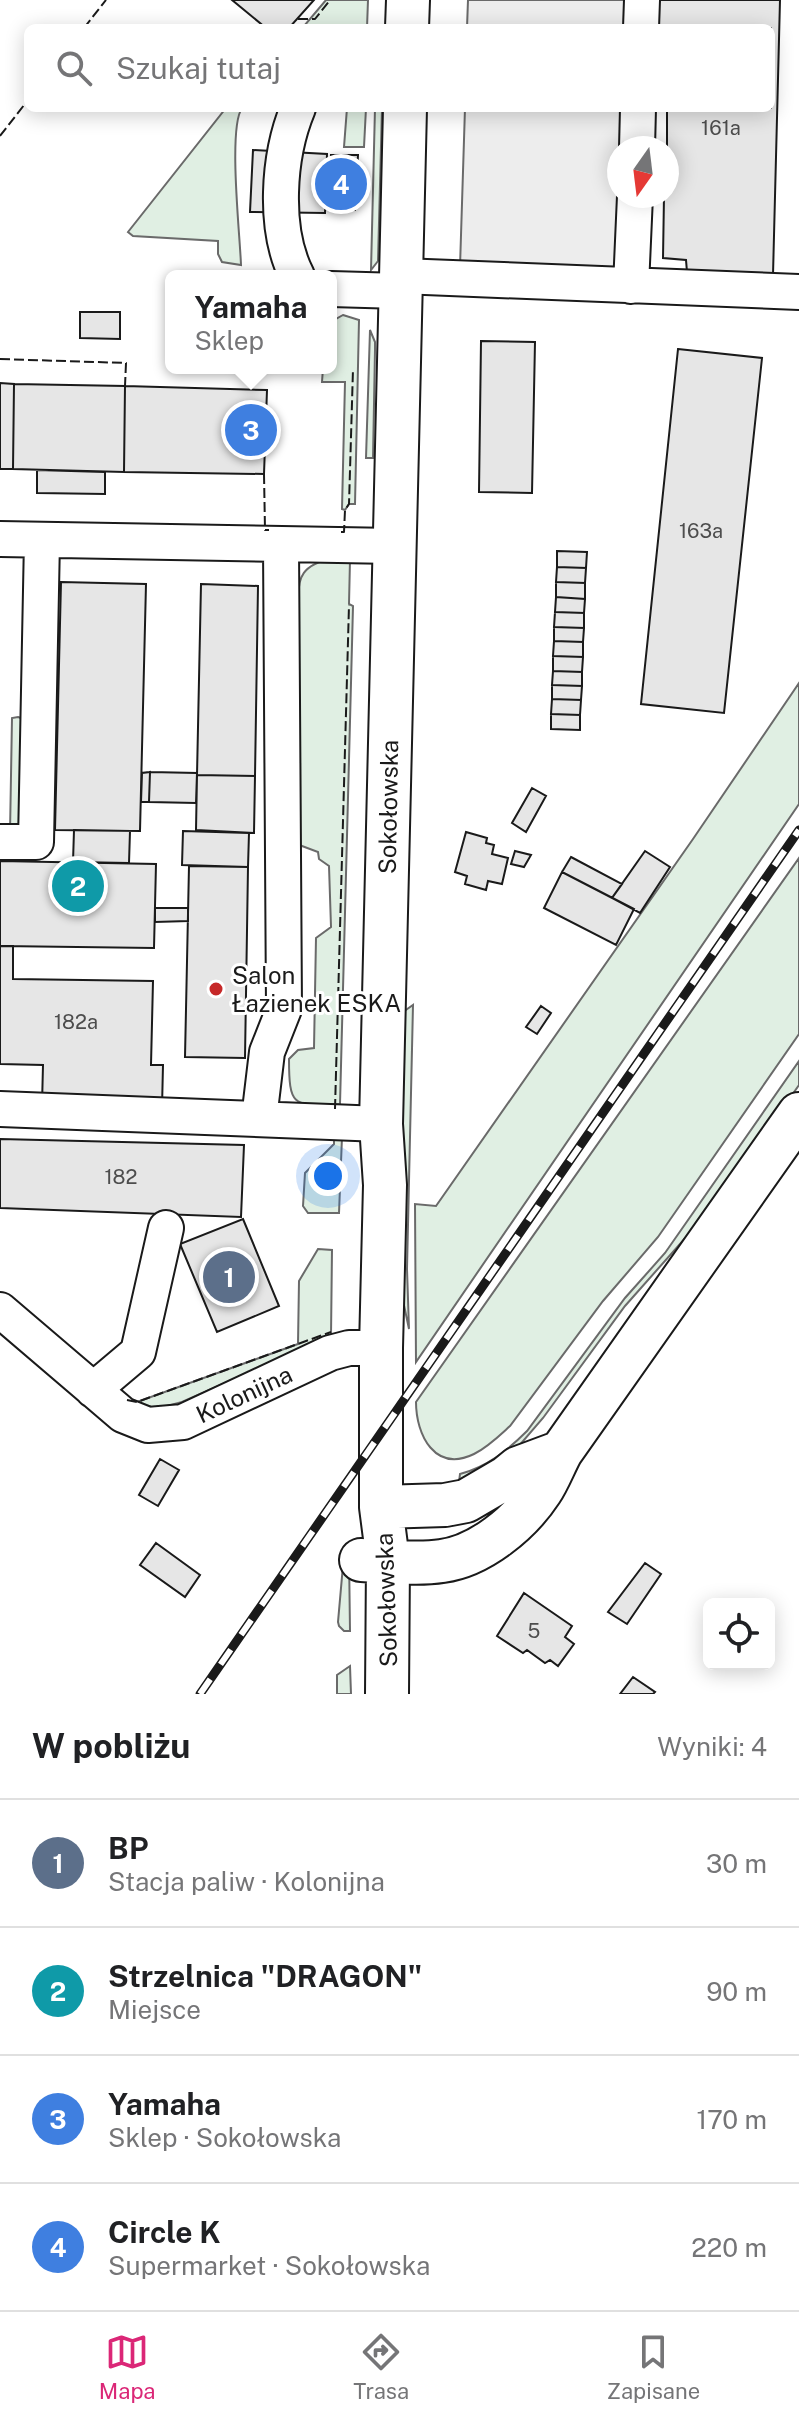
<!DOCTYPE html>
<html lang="pl">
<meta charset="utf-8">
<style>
body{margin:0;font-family:"Public Sans",sans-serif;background:#f2f2f2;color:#202124}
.controls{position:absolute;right:24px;bottom:24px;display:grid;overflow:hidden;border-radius:12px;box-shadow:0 4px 20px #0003}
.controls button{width:72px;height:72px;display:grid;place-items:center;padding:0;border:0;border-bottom:2px solid #e0e0e0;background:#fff;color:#202124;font:40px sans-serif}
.compass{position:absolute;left:607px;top:136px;width:72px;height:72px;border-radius:50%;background:#fff;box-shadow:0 4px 20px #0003;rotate:194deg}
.you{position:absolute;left:328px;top:1176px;width:28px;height:28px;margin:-20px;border:6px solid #fff;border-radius:50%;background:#1a73e8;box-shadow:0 0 0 12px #1a73e833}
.badge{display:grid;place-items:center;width:52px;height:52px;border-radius:50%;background:#db2777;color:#fff;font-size:26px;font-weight:700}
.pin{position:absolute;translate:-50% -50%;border:4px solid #fff;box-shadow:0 2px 8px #0006}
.popup{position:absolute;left:165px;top:270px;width:172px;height:104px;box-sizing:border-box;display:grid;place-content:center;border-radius:12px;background:#fff;filter:drop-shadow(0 2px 6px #0005);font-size:26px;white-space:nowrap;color:#757577}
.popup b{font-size:30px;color:#202124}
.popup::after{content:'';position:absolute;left:50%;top:100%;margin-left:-16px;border:16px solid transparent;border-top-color:#fff}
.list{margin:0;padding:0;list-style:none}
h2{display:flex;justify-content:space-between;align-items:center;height:104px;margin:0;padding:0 32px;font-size:34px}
h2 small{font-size:26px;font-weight:400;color:#757577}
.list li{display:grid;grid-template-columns:52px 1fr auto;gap:24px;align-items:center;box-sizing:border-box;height:128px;padding:0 32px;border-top:2px solid #e0e0e0}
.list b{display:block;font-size:30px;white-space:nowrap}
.list p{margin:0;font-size:26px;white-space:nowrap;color:#757577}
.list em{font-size:26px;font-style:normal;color:#757577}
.icon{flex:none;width:44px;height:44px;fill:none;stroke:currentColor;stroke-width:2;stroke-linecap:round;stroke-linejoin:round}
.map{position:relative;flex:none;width:799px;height:1694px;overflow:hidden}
.search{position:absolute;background:#fff;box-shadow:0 4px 20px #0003;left:24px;right:24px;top:24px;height:88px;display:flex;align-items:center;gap:20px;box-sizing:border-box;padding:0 28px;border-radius:12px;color:#757577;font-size:30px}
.sheet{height:616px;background:#fff}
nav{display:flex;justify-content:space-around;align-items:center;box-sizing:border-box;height:112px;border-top:2px solid #e0e0e0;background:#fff;font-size:22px;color:#757577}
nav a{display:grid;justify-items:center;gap:4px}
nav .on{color:#db2777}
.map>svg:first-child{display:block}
.green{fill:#e0efe3;stroke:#6a6a6a;stroke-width:2}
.parking{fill:#ededed;stroke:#6a6a6a;stroke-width:2}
.building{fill:#e6e6e6;stroke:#1a1a1a;stroke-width:2}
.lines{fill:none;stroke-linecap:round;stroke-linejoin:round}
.minor-casing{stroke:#1a1a1a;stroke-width:38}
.major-casing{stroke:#1a1a1a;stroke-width:46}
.minor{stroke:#fff;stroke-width:34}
.major{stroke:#fff;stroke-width:42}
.rail-casing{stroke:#1a1a1a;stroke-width:9}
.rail{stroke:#fff;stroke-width:6;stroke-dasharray:18;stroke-linecap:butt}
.fence{stroke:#1a1a1a;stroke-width:2;stroke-dasharray:10 4;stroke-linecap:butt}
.poi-dot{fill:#c62828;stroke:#fff;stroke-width:3}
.labels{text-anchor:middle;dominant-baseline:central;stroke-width:6;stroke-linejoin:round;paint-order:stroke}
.number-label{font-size:20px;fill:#4d4d4d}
.street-label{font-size:24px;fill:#1a1a1a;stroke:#fff}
.poi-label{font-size:24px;fill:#1a1a1a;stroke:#fff;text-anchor:start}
</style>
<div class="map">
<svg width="799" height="1694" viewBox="0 0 799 1694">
<rect width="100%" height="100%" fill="#fff"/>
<path class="green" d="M 326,0 L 368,0 L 367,28 L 307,28 L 304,26 Z
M 226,108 L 242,108 C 228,128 240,235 241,265 L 222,262 L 218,254 L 218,241 L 133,236 L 128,232 Z
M 347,108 L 366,108 L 364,147 L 344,147 Z
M 375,108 L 382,108 L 378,261 L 371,270 Z
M 343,315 L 359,320 L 355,504 L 349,504 L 345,510 L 342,509 L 345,382 L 322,382 L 323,368 L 331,368 L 331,362 L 335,362 L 334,324 L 336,319 Z
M 370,330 L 375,342 L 375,350 L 373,458 L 366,458 Z
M 332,558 L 350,560 L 349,604 L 353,606 L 340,1104 C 294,1105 289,1109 289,1059 L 298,1050 L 314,1048 L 316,938 L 331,927 L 329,866 L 319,859 L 318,852 L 294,843 L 299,605 C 296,575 304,565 332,558 Z
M 799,683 L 799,804 L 416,1362 L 415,1204 L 436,1206 L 693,839 Z
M 18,717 L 29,721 L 32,821 L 10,833 L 12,718 Z
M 799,858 L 799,1034 L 658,1237 L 603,1301 L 510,1426 C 499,1436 488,1447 474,1454 C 435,1473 416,1435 416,1402 Z
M 413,1005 L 407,1269 L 409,1329 L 397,1272 L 403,1012 Z
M 799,1061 L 799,1085 L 730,1183 L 711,1209 L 625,1306 L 543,1418 L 518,1447 L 459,1482 L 460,1474 C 487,1467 507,1451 527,1431 L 625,1298 L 665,1253 Z
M 334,1137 L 342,1137 L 339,1213 L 308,1213 L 303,1206 L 305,1173 L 334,1144 Z
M 318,1249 L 332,1250 L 331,1336 L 182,1402 L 152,1410 L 126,1400 L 137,1402 L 298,1344 L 299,1281 Z
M 344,1554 L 349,1554 L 350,1631 L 344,1631 L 339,1626 L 338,1622 Z
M 350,1666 L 351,1694 L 337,1694 L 337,1675 Z"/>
<path class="parking" d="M 468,0 L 628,0 L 626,28 L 467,28 Z
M 465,108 L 623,108 L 622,148 L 619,148 L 618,274 L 460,267 Z"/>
<path class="building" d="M 232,0 L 314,0 L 289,28 L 266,28 Z
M 656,0 L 780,0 L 773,275 L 687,272 L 686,260 L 663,258 L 664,196 L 667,196 L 667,108 L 771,108 L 771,28 L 655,28 Z
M 253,150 L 327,154 L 325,213 L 250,212 Z
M 331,155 L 358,155 L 355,210 L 328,209 Z
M 80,312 L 120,312 L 120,339 L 80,338 Z
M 481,341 L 535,342 L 532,493 L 479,492 Z
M 678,349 L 762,358 L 724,713 L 641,704 Z
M 0,383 L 14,384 L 13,469 L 0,469 Z
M 14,384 L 125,386 L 124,472 L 13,469 Z
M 125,386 L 267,390 L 264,474 L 124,472 Z
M 37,470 L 105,472 L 105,494 L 37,493 Z
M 557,551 L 587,552 L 586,568 L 557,567 Z
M 557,567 L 586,568 L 585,583 L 556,582 Z
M 61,582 L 146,584 L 140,831 L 55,830 Z
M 556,582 L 585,583 L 585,599 L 556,597 Z
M 201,584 L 258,586 L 255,776 L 197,775 Z
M 556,597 L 585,599 L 584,613 L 555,612 Z
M 555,612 L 584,613 L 584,628 L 554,627 Z
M 554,627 L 584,628 L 583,642 L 554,641 Z
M 554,641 L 583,642 L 583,657 L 553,656 Z
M 553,656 L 583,657 L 582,672 L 553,671 Z
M 553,671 L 582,672 L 582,686 L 552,685 Z
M 552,685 L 582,686 L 581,700 L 552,699 Z
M 552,699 L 581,700 L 580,715 L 551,714 Z
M 551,714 L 580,715 L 580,730 L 551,729 Z
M 150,772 L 197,773 L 196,803 L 149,802 Z
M 150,772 L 149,802 L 141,802 L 142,773 Z
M 197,775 L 255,776 L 254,833 L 196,830 Z
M 532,788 L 546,796 L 526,832 L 512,823 Z
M 74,830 L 130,831 L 129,863 L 73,862 Z
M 183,831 L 249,833 L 248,867 L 182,865 Z
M 466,832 L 487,838 L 486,843 L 494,845 L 492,854 L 508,858 L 502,884 L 488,881 L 486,890 L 465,884 L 467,876 L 455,872 Z
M 515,851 L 531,855 L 524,867 L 511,864 Z
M 645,851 L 670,867 L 640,913 L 612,898 Z
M 571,857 L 622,884 L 612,898 L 562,872 Z
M 0,861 L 156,864 L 154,948 L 0,946 Z
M 189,866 L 248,867 L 245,1058 L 185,1057 Z
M 562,872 L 634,909 L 616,945 L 544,908 Z
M 155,908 L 188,908 L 188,921 L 155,922 Z
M 0,946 L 13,946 L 13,979 L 153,981 L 151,1065 L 163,1065 L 162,1108 L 42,1105 L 43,1065 L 0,1064 Z
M 541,1006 L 551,1013 L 537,1034 L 526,1027 Z
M 0,1139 L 244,1145 L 241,1217 L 0,1208 Z
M 243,1219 L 279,1306 L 217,1332 L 180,1244 Z
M 160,1459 L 179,1470 L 158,1506 L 139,1495 Z
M 156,1543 L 200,1575 L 185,1597 L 140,1565 Z
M 645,1563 L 661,1574 L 627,1624 L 608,1612 Z
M 524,1593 L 572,1626 L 565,1637 L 574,1644 L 558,1666 L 550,1660 L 545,1663 L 527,1650 L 523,1653 L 497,1636 Z
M 633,1677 L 655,1692 L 653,1694 L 620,1694 Z"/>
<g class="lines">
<defs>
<path id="minor" d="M 641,28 L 642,0
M 637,148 L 638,108
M 297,276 C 273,229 278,156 298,108
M 401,276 L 799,292
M 631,286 L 635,196
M 331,289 L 400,291
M 0,539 L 394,546
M 0,842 L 36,842 L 42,540
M 0,1109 L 381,1124
M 259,1119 L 267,1052 L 284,1009 L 281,545
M 0,1310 L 123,1415 L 148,1425 L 183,1422 L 330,1353 L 349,1348 L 381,1348
M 93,1390 L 138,1352 L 166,1228"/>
<path id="major" d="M 407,28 L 408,0
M 381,1507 L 445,1505 L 466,1501 L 507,1477 L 518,1468 L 561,1452
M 361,1560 C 387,1561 416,1565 442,1561 C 480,1556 520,1523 541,1491 C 549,1479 554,1465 561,1452 L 799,1114
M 387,1694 L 388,1561 L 381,1507 L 381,1348 L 385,1185 L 381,1124 L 405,108"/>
</defs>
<use href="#minor" class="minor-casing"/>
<use href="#major" class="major-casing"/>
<use href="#minor" class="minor"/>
<use href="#major" class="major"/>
<defs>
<path id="rail" d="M 200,1694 L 799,830"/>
</defs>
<use href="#rail" class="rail-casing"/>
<use href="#rail" class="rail"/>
<path class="fence" d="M 298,19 L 315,19 L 330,0
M 84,28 L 106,0
M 0,136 L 28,100
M 0,359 L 126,363 L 125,386
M 264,474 L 265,530 L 269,530
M 341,532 L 344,532 L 345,510 L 349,504 L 353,369
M 335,1109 L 349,605
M 127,1400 L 137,1402 L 331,1332"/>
</g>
<circle class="poi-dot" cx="216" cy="989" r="8"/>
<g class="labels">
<g class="number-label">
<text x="721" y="128">161a</text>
<text x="701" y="531">163a</text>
<text x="76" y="1022">182a</text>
<text x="121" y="1177">182</text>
<text x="534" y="1631">5</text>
</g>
<g class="street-label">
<text transform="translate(388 807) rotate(-89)">Sokołowska</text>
<text transform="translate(244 1394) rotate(-25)">Kolonijna</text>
<text transform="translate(386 1600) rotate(-92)">Sokołowska</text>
</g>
<g class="poi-label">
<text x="232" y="975">Salon<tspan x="232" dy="28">Łazienek ESKA</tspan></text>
</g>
</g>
</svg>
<div class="controls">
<button><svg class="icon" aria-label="locate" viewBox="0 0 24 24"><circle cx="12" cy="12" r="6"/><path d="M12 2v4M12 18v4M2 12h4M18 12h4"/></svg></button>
</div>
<svg class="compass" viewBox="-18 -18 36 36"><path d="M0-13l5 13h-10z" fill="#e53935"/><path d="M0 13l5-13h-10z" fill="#757577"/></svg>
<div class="you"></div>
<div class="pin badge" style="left:229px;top:1277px;background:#5c6f8a">1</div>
<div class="pin badge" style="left:78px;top:886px;background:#0f9aa8">2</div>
<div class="pin badge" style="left:251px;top:430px;background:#3f7fe0">3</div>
<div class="popup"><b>Yamaha</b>Sklep</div>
<div class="pin badge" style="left:341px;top:184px;background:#3f7fe0">4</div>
<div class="search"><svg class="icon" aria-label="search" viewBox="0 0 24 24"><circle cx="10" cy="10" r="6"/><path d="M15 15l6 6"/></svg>Szukaj tutaj</div>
</div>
<section class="sheet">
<h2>W pobliżu<small>Wyniki: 4</small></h2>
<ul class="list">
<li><span class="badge" style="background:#5c6f8a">1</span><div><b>BP</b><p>Stacja paliw · Kolonijna</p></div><em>30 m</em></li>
<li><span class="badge" style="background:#0f9aa8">2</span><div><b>Strzelnica &quot;DRAGON&quot;</b><p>Miejsce</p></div><em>90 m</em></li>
<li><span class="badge" style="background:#3f7fe0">3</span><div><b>Yamaha</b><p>Sklep · Sokołowska</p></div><em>170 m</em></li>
<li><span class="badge" style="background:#3f7fe0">4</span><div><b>Circle K</b><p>Supermarket · Sokołowska</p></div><em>220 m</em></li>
</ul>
</section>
<nav>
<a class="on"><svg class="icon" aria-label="map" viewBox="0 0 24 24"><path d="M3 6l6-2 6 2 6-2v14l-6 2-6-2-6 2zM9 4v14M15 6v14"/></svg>Mapa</a>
<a><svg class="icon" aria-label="directions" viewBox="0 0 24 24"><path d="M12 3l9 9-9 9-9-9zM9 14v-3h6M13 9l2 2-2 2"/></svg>Trasa</a>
<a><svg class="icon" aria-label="saved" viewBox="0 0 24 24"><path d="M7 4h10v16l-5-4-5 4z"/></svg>Zapisane</a>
</nav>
